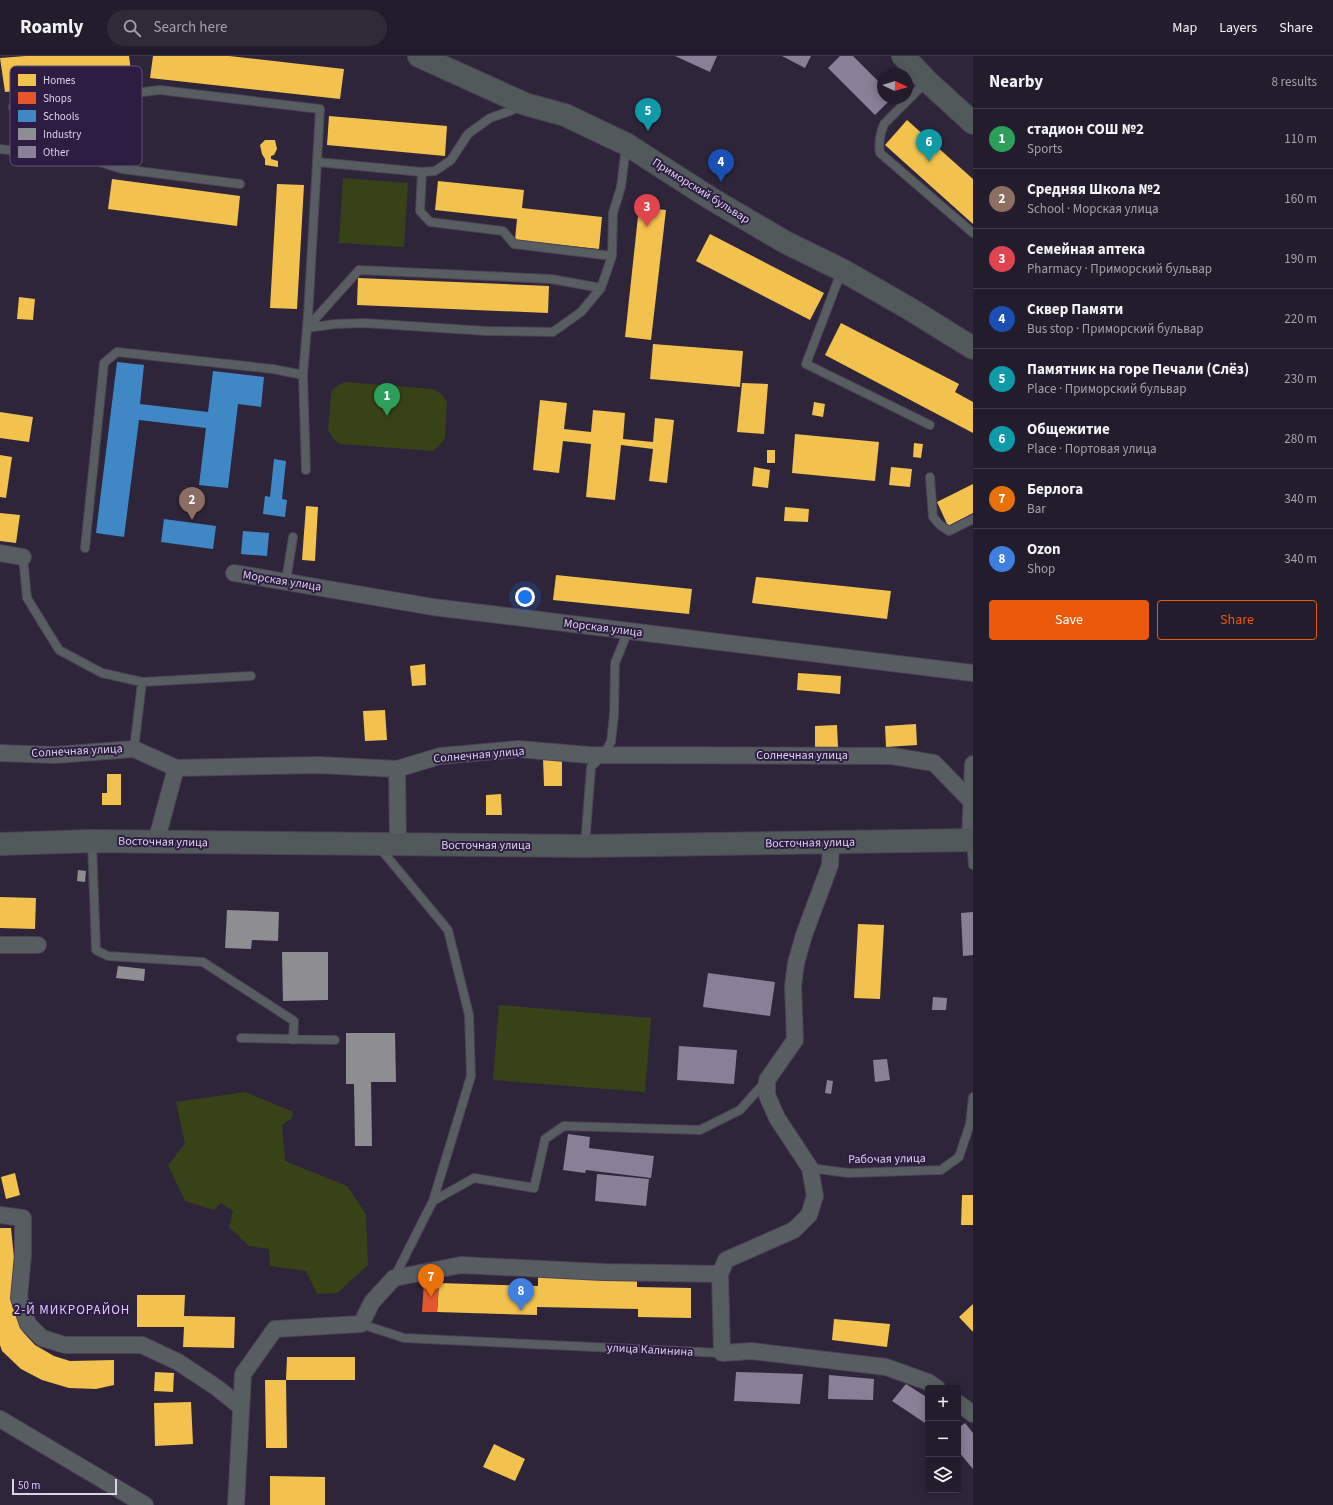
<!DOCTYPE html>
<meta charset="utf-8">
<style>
body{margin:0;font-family:"Source Sans 3",sans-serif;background:#2f2938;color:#f1f3f6}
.controls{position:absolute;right:12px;bottom:12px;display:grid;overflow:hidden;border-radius:4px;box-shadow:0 2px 10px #0003}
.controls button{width:36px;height:36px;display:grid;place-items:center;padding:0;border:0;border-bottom:1px solid #403a48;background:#231c2c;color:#f1f3f6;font:20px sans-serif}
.compass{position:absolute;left:877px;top:12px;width:36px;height:36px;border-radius:50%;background:#231c2c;box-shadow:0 2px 10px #0003;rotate:94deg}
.scale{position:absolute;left:12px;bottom:10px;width:105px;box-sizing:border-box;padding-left:4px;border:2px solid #dbd2ea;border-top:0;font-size:11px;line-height:14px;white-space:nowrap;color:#dbd2ea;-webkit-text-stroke:3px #2e1d43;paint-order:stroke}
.you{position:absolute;left:525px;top:541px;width:14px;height:14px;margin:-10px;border:3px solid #fff;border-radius:50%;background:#1a73e8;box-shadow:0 0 0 6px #1a73e833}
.badge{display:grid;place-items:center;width:26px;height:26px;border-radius:50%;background:#ea580c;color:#fff;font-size:13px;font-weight:700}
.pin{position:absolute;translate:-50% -33px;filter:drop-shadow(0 1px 2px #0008)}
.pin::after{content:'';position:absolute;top:21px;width:14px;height:12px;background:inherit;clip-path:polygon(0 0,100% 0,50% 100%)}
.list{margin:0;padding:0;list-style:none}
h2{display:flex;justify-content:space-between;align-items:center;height:52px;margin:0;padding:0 16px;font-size:17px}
h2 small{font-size:13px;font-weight:400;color:#a3a1a9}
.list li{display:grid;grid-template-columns:26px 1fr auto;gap:12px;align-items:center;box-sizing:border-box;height:60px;padding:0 16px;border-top:1px solid #403a48}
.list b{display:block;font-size:15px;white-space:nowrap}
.list p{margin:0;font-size:13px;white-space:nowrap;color:#a3a1a9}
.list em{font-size:13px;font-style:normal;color:#a3a1a9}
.actions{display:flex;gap:8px;padding:12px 16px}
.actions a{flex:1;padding:9px 0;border:1px solid #ea580c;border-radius:4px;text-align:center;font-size:14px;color:#ea580c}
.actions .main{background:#ea580c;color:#fff}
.icon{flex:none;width:22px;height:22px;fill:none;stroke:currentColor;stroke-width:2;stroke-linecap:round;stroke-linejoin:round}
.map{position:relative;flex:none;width:973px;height:1449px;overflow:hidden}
header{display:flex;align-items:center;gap:24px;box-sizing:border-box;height:56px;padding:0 20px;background:#231c2c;border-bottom:1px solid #403a48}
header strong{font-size:19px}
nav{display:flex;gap:22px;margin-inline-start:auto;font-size:14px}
.search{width:280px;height:36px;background:#2f2938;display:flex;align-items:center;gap:10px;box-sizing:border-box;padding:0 14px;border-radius:22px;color:#a3a1a9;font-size:15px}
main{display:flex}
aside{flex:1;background:#231c2c}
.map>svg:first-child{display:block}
.green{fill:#384217}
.homes{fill:#f2c14e}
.shops{fill:#e4572e}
.schools{fill:#3f88c5}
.industry{fill:#8d8d92}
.building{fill:#897f97}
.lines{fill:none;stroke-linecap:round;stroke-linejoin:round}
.lane-casing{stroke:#4b4255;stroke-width:10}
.street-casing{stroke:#4b4255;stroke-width:18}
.secondary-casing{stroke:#4b4255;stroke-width:24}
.lane{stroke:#585d61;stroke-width:8}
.street{stroke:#585d61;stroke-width:16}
.secondary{stroke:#51595a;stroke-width:22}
.labels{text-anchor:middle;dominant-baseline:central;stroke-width:4;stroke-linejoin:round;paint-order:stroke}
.street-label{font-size:12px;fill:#dbd2ea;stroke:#2e1d43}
.neighbourhood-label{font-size:13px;letter-spacing:1px;fill:#ddcbfc;stroke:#2e1d43}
.key{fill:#2e1d43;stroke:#625375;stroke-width:1}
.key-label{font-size:11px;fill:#dbd2ea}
</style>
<header>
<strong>Roamly</strong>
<div class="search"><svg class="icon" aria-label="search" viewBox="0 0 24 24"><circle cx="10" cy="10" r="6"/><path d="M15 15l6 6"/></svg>Search here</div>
<nav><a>Map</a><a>Layers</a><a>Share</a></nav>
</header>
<main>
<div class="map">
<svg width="973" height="1449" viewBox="0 0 973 1449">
<rect width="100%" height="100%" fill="#2f253b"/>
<path class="green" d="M 343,122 L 408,127 L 404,191 L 339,187 Z
M 344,326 L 434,333 L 441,338 L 447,346 L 445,382 L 439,390 L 433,395 L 341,388 L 334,384 L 328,374 L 331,338 L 333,333 Z
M 499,949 L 651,962 L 645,1036 L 493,1024 Z
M 245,1036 L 293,1056 L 292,1062 L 282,1069 L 285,1105 L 347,1130 L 366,1158 L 368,1209 L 337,1237 L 317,1238 L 306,1215 L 270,1210 L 269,1193 L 249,1190 L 229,1171 L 233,1155 L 221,1147 L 214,1154 L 185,1145 L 168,1109 L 185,1088 L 176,1046 Z"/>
<path class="homes" d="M 26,0 L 129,0 L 132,23 L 5,36 L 0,2 Z
M 153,0 L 229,0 L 344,13 L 340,43 L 150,22 Z
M 329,60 L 447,70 L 445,100 L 327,89 Z
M 907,64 L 973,123 L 973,168 L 885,89 Z
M 265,84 L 275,84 L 277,93 L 274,99 L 271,100 L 271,103 L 278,105 L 278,111 L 265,109 L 265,103 L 262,98 L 260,89 Z
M 112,123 L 240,140 L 237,170 L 108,153 Z
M 438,125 L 524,134 L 522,152 L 602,161 L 599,193 L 515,184 L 517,163 L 435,154 Z
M 277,128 L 304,129 L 297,253 L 270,252 Z
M 639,151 L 666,154 L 651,284 L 625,281 Z
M 710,178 L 824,237 L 810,264 L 696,205 Z
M 358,222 L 549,230 L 548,257 L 357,249 Z
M 19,241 L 35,243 L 33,264 L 17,263 Z
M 841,267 L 959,328 L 955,336 L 973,346 L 973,377 L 825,299 Z
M 653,288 L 743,295 L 740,331 L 650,323 Z
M 742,327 L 768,328 L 764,378 L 737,376 Z
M 540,344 L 567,347 L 564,373 L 591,376 L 593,354 L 625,357 L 623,383 L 653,386 L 655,362 L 674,364 L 667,427 L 649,425 L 653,393 L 621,389 L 615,444 L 586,441 L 591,388 L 563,385 L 559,417 L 533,414 Z
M 814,346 L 825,348 L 823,361 L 812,359 Z
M 0,356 L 33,361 L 29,386 L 0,382 Z
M 795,378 L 879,386 L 875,425 L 792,417 Z
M 914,387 L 923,388 L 921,402 L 913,401 Z
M 767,394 L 775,394 L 775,407 L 767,407 Z
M 0,399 L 12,401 L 6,442 L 0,441 Z
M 754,411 L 770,414 L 768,432 L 752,430 Z
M 891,411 L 912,413 L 910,431 L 889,429 Z
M 973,428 L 973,457 L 948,470 L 937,446 Z
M 306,450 L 318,451 L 315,505 L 302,504 Z
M 785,451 L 809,453 L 808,466 L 784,465 Z
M 0,457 L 20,459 L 16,487 L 0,485 Z
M 556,519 L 692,533 L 689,558 L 553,544 Z
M 756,521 L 891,535 L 887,563 L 752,547 Z
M 425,608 L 426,629 L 412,630 L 410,610 Z
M 798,617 L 841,620 L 840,638 L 797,634 Z
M 385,654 L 387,684 L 365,685 L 363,655 Z
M 916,668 L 917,689 L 886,691 L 885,670 Z
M 837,669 L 838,691 L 815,692 L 815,670 Z
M 562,701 L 562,730 L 544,730 L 543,702 Z
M 107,718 L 121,718 L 121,749 L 102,749 L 102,737 L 107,737 Z
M 501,738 L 502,759 L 486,759 L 486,739 Z
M 0,841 L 36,842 L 35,873 L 0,872 Z
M 858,868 L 884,869 L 880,943 L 854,942 Z
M 15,1117 L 20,1139 L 6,1143 L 1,1121 Z
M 962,1139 L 973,1139 L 973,1169 L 961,1169 Z
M 0,1172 L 11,1172 L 14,1202 L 13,1236 L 15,1257 L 23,1276 L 35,1289 L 54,1300 L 70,1305 L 114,1304 L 114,1329 L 96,1333 L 69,1332 L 42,1324 L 21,1313 L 2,1295 L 0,1289 Z
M 538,1220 L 637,1223 L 637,1231 L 691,1232 L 691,1262 L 638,1261 L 638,1253 L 537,1251 L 537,1259 L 437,1256 L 439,1227 L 538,1230 Z
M 137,1239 L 185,1239 L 184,1260 L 235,1261 L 234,1292 L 183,1291 L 184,1271 L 137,1271 Z
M 973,1248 L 973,1276 L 959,1261 Z
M 834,1263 L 890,1268 L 887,1291 L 832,1284 Z
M 287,1301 L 355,1301 L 355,1324 L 286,1324 Z
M 155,1316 L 174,1317 L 173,1336 L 154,1335 Z
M 265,1324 L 286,1324 L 287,1392 L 266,1392 Z
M 191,1346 L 193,1388 L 155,1390 L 154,1347 Z
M 494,1388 L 525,1403 L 515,1425 L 483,1411 Z
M 270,1420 L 325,1421 L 325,1449 L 270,1449 Z"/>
<path class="shops" d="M 424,1226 L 439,1227 L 437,1256 L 422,1256 Z"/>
<path class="schools" d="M 117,306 L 144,309 L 140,348 L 208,356 L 213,315 L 264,321 L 261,351 L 238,348 L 228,432 L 199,429 L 206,372 L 139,364 L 124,481 L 96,477 Z
M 274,403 L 286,405 L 282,443 L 287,444 L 285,461 L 263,458 L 265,440 L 270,441 Z
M 164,463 L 216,470 L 213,493 L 161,486 Z
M 243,475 L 269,477 L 267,500 L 241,498 Z"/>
<path class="industry" d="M 78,814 L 86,815 L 85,826 L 77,825 Z
M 227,854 L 279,856 L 278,885 L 252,884 L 251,893 L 225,892 Z
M 282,896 L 328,896 L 328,944 L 283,945 Z
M 118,910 L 145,913 L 144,925 L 116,922 Z
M 346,977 L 395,977 L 396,1026 L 371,1026 L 372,1090 L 355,1090 L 354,1028 L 346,1028 Z"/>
<path class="building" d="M 675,0 L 717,0 L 710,16 Z
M 782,0 L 811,0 L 805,12 Z
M 840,0 L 853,0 L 883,30 L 883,42 L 892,42 L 875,59 L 828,12 Z
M 973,856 L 973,899 L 963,900 L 961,857 Z
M 708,917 L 775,926 L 770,960 L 703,951 Z
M 933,941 L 947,942 L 946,954 L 932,954 Z
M 679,990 L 737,994 L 734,1028 L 677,1024 Z
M 887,1003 L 890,1024 L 875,1026 L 873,1004 Z
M 827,1024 L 833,1025 L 831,1038 L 825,1037 Z
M 568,1078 L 590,1081 L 589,1092 L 654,1100 L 651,1122 L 586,1114 L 585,1117 L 563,1114 Z
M 597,1118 L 649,1123 L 646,1150 L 595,1145 Z
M 736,1316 L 803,1318 L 800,1348 L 734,1345 Z
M 829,1319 L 874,1323 L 873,1344 L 828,1343 Z
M 906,1328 L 928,1342 L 928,1369 L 892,1345 Z
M 965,1367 L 973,1377 L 973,1413 L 958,1395 L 958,1372 Z"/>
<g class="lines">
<defs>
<path id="lane" d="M 927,25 L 884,68 C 880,78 878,86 880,97 L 973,177
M 13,51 L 160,34 L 320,53 L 317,106
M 0,93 L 93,104 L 122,113 L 240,128
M 422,116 L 435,115 L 451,104 L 468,78 L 490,62 L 510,55 L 521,50
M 842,214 L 806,308 L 930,369
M 307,272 L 359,214 L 551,223 L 601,232 L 612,200 L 613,157 L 621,131 L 626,90
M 307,272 L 335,268 L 364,267 L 486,275 L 553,276 L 581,256 L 601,232
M 303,319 L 308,259 L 317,106 L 422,116 L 420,155 L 430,166 L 503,175 L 514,188 L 612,200
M 930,421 L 933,461 L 940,469 L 949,475 L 973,463
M 85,492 L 104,307 L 117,296 L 273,313 L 303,319 L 306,414
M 23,501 L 27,542 L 59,594 L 102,617 L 142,626 L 251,620
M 286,525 L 293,481
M 134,693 L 142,626
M 971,785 L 973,809
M 92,786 L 96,894 L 108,900 L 203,906 L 294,965 L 293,984
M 585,789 L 591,711 L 603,699 L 611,686 L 614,659 L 615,607 L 628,575
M 379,791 L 448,874 L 469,959 L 471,1020 L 433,1145 L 394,1222
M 241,982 L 335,984
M 810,1112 L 848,1117 L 941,1114 L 959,1101 L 970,1068 L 973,1041
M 433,1145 L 474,1122 L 534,1132 L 545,1083 L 564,1070 L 700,1074 L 740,1054 L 765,1026
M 361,1268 L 404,1282 L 722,1297"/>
<path id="street" d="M 0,497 L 23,501
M 234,517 L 433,551 L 973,617
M 0,697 L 55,699 L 134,693 L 176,712 L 319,709 L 397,713 L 440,700 L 518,693 L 589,699 L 892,700 L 934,707 L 971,745
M 397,713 L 398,789
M 970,784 L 973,708
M 156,786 L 176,712
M 831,786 L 830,809 L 804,879 L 796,907 L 793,930 L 795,984 L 767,1024 L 767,1039 L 777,1062 L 810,1112 L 815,1140 L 809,1159 L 794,1174 L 726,1204 L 720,1218 L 722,1297 L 751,1295 L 886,1311 L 928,1326 L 937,1332
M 0,889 L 38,889
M 0,1159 L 23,1162 L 23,1199 L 19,1242 L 28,1268 L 42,1282 L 65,1289 L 142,1289 L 178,1306 L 216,1331 L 241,1351
M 958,1347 L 973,1358
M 0,1363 L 145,1449
M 236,1449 L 243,1318 L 275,1273 L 361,1268 L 372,1246 L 394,1222 L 461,1209 L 603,1216 L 720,1218"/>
<path id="secondary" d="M 419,0 L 525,48 L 565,59 L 626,88 L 710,142 L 785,186 L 842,214 L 910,253 L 973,292
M 903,0 L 927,25 L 973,67
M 0,788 L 92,785 L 585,790 L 973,784"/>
</defs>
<use href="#lane" class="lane-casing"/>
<use href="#street" class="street-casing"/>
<use href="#secondary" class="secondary-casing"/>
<use href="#lane" class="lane"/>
<use href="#street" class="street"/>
<use href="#secondary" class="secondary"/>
</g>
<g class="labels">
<g class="street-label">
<text transform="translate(701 135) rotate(32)">Приморский бульвар</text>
<text transform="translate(282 525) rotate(9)">Морская улица</text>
<text transform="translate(603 572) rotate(7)">Морская улица</text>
<text transform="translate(77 695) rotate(-3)">Солнечная улица</text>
<text transform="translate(479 699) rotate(-5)">Солнечная улица</text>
<text x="802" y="699">Солнечная улица</text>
<text transform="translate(163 786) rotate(1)">Восточная улица</text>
<text transform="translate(810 787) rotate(-1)">Восточная улица</text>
<text x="486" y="789">Восточная улица</text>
<text transform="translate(887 1103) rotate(-1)">Рабочая улица</text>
<text transform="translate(650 1294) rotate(3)">улица Калинина</text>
</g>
<g class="neighbourhood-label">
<text x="72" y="1254">2-Й МИКРОРАЙОН</text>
</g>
</g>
<rect x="10" y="10" width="132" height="100" rx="6" class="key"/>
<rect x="18" y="18" width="18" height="12" fill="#f2c14e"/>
<rect x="18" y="36" width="18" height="12" fill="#e4572e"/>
<rect x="18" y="54" width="18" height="12" fill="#3f88c5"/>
<rect x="18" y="72" width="18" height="12" fill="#8d8d92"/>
<rect x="18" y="90" width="18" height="12" fill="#897f97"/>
<g class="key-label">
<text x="43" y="28">Homes</text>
<text x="43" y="46">Shops</text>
<text x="43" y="64">Schools</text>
<text x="43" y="82">Industry</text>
<text x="43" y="100">Other</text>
</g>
</svg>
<div class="controls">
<button>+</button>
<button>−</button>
<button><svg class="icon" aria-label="layers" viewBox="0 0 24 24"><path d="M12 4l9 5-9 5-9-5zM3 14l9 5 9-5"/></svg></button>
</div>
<svg class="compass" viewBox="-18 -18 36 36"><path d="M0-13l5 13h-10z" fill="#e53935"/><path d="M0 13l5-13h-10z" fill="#a3a1a9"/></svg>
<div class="scale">50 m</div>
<div class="you"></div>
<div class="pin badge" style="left:387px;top:360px;background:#2e9e5b">1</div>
<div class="pin badge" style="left:192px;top:464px;background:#8d6e63">2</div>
<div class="pin badge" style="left:647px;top:171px;background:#e0444e">3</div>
<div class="pin badge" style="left:721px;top:126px;background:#1a4fb4">4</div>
<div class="pin badge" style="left:648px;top:75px;background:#0f9aa8">5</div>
<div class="pin badge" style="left:929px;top:106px;background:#0f9aa8">6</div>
<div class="pin badge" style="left:431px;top:1241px;background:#e8710a">7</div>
<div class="pin badge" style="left:521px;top:1255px;background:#3f7fe0">8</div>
</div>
<aside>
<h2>Nearby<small>8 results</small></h2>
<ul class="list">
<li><span class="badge" style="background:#2e9e5b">1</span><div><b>стадион СОШ №2</b><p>Sports</p></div><em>110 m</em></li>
<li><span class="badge" style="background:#8d6e63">2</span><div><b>Средняя Школа №2</b><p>School · Морская улица</p></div><em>160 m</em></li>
<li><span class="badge" style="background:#e0444e">3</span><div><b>Семейная аптека</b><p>Pharmacy · Приморский бульвар</p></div><em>190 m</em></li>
<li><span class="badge" style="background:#1a4fb4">4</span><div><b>Сквер Памяти</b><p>Bus stop · Приморский бульвар</p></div><em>220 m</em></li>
<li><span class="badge" style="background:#0f9aa8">5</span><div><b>Памятник на горе Печали (Слёз)</b><p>Place · Приморский бульвар</p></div><em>230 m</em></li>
<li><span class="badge" style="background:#0f9aa8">6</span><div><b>Общежитие</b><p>Place · Портовая улица</p></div><em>280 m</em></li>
<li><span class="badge" style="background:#e8710a">7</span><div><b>Берлога</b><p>Bar</p></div><em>340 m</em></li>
<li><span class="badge" style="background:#3f7fe0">8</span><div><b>Ozon</b><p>Shop</p></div><em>340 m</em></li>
</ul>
<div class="actions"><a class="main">Save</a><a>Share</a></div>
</aside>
</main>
